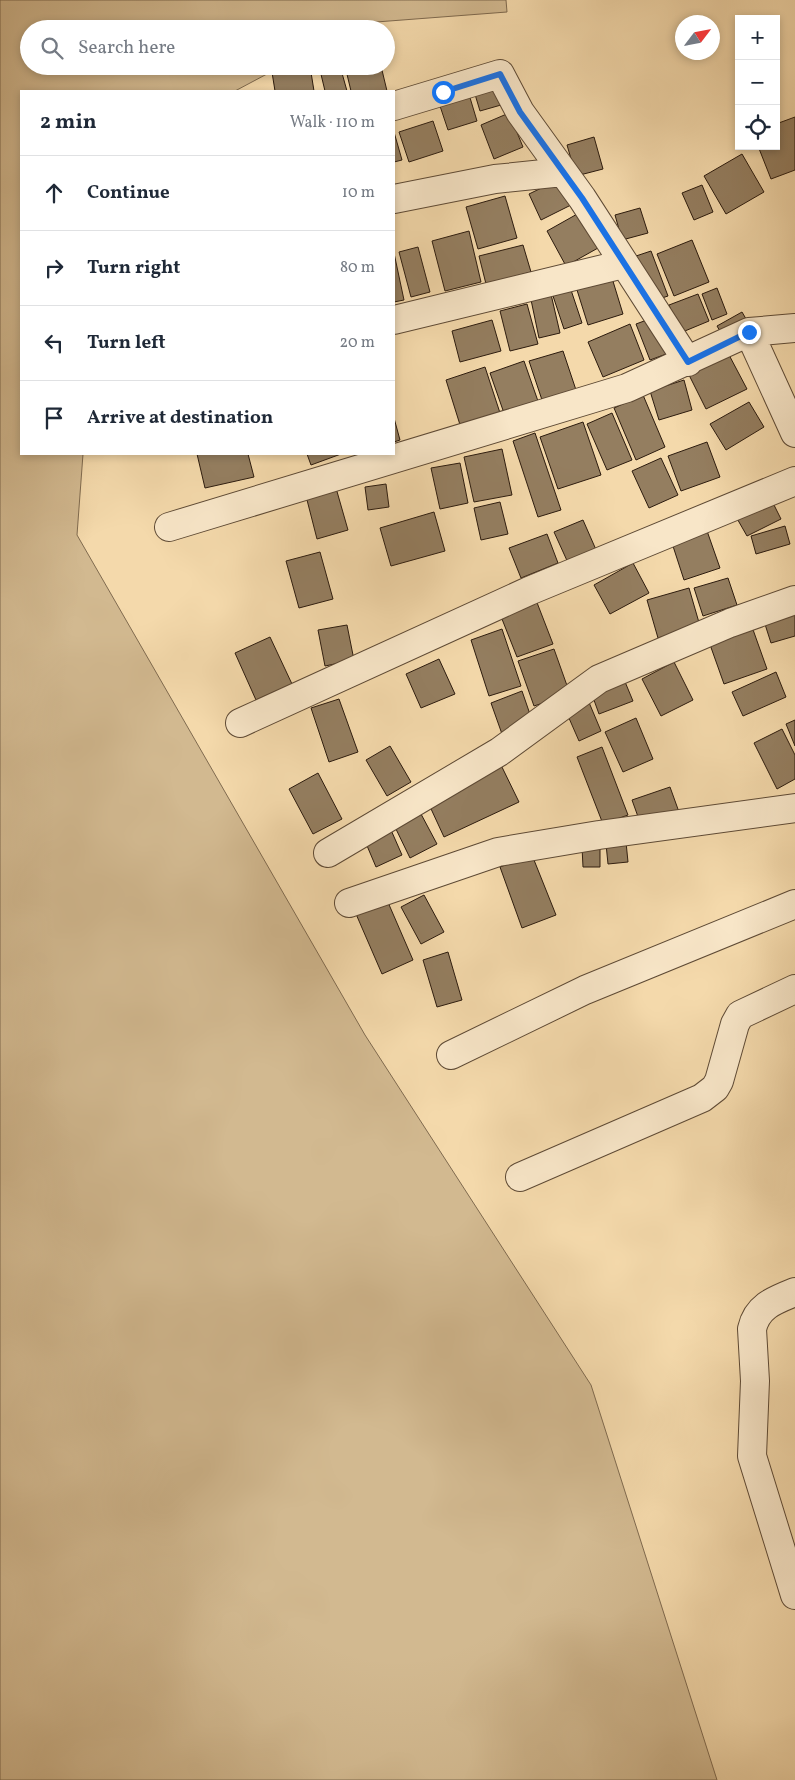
<!DOCTYPE html>
<meta charset="utf-8">
<style>
body{margin:0;font-family:Vollkorn,serif;background:#f6f6f7;color:#1f2937}
.controls{position:absolute;right:15px;top:15px;display:grid;overflow:hidden;border-radius:0px;box-shadow:0 2px 8px #0003}
.controls button{width:45px;height:45px;display:grid;place-items:center;padding:0;border:0;border-bottom:1px solid #e0e1e3;background:#fff;color:#1f2937;font:25px sans-serif}
.compass{position:absolute;left:675px;top:15px;width:45px;height:45px;border-radius:50%;background:#fff;box-shadow:0 2px 8px #0003;rotate:58deg}
.stop{position:absolute;width:15px;height:15px;margin:-11px;border:4px solid #1a73e8;border-radius:50%;background:#fff}
.stop.end{background:#1a73e8;border-color:#fff;box-shadow:0 1px 5px #0008}
.list{margin:0;padding:0;list-style:none}
h2{display:flex;justify-content:space-between;align-items:center;height:65px;margin:0;padding:0 20px;font-size:21px}
h2 small{font-size:16px;font-weight:400;color:#747a83}
.list li{display:grid;grid-template-columns:32px 1fr auto;gap:15px;align-items:center;box-sizing:border-box;height:75px;padding:0 20px;border-top:1px solid #e0e1e3}
.list b{display:block;font-size:19px;white-space:nowrap}
.list em{font-size:16px;font-style:normal;color:#747a83}
.icon{flex:none;width:28px;height:28px;fill:none;stroke:currentColor;stroke-width:2;stroke-linecap:round;stroke-linejoin:round}
.map{position:relative;flex:none;width:795px;height:1780px;overflow:hidden}
.search{position:absolute;background:#fff;box-shadow:0 2px 8px #0003;left:20px;top:20px;width:375px;height:55px;display:flex;align-items:center;gap:12px;box-sizing:border-box;padding:0 18px;border-radius:28px;color:#747a83;font-size:19px}
.panel{position:absolute;background:#fff;box-shadow:0 2px 8px #0003;left:20px;top:90px;width:375px;height:365px;border-radius:0px}
.map>svg:first-child{display:block}
.green{fill:#d2b990;stroke:#7f6a4f}
.building{fill:#947e60;stroke:#2c1b0e}
.lines{fill:none;stroke-linecap:round;stroke-linejoin:round}
.minor-casing{stroke:#5e4a35;stroke-width:30}
.minor{stroke:#f8e6c8;stroke-width:28}
.route{stroke:#1a73e8;stroke-width:6}
</style>
<div class="map">
<svg width="795" height="1780" viewBox="0 0 795 1780">
<rect width="100%" height="100%" fill="#f4d9ab"/>
<filter id="stains"><feTurbulence type="fractalNoise" baseFrequency=".004" numOctaves="4"/><feColorMatrix values="0 0 0 0 .2 0 0 0 0 .09 0 0 0 0 .02 0 0 0 .5 -.17"/></filter>
<radialGradient id="worn" r=".72"><stop offset=".6" stop-color="#630" stop-opacity="0"/><stop offset="1" stop-color="#630" stop-opacity=".3"/></radialGradient>
<path class="green" d="M 0,0 L 506,0 L 507,12 L 363,23 L 351,29 L 29,29 L 29,66 L 282,66 L 235,91 L 21,91 L 21,454 L 83,454 L 77,535 L 365,1035 L 591,1385 L 717,1780 L 0,1780 Z"/>
<path class="building" d="M 271,66 L 310,66 L 314,91 L 275,91 Z
M 319,66 L 340,66 L 347,91 L 325,91 Z
M 345,66 L 381,66 L 387,91 L 351,91 Z
M 495,84 L 501,105 L 480,111 L 474,91 Z
M 468,91 L 477,121 L 448,130 L 438,100 Z
M 509,113 L 523,147 L 494,159 L 481,125 Z
M 795,117 L 795,170 L 771,179 L 758,146 L 776,146 L 776,124 Z
M 433,121 L 443,151 L 409,162 L 399,132 Z
M 394,132 L 402,160 L 394,162 Z
M 594,137 L 603,169 L 576,176 L 567,145 Z
M 742,154 L 764,192 L 726,214 L 704,176 Z
M 560,179 L 573,204 L 541,220 L 529,194 Z
M 702,185 L 713,212 L 694,220 L 682,193 Z
M 505,196 L 517,238 L 478,249 L 466,207 Z
M 640,208 L 648,233 L 622,240 L 615,215 Z
M 579,213 L 598,248 L 566,266 L 547,231 Z
M 469,231 L 481,282 L 445,291 L 432,241 Z
M 692,240 L 709,282 L 674,296 L 657,254 Z
M 523,245 L 531,272 L 486,284 L 479,256 Z
M 418,247 L 430,292 L 411,297 L 399,252 Z
M 651,251 L 668,296 L 653,301 L 636,256 Z
M 394,253 L 404,300 L 394,302 Z
M 612,278 L 623,314 L 588,325 L 577,290 Z
M 717,288 L 727,314 L 712,320 L 702,294 Z
M 550,290 L 560,333 L 539,338 L 530,295 Z
M 571,290 L 582,323 L 564,329 L 553,296 Z
M 698,294 L 709,321 L 680,333 L 669,305 Z
M 527,304 L 538,344 L 510,351 L 500,311 Z
M 742,312 L 749,324 L 724,338 L 717,326 Z
M 655,317 L 669,353 L 650,360 L 636,324 Z
M 492,320 L 501,351 L 460,362 L 452,331 Z
M 630,324 L 644,360 L 603,377 L 588,342 Z
M 563,351 L 576,390 L 542,400 L 529,361 Z
M 728,353 L 747,389 L 706,409 L 688,373 Z
M 524,361 L 539,404 L 505,416 L 490,373 Z
M 485,367 L 501,416 L 461,428 L 446,380 Z
M 684,380 L 692,410 L 659,420 L 650,391 Z
M 643,395 L 665,447 L 636,460 L 614,408 Z
M 749,402 L 764,427 L 726,450 L 710,424 Z
M 612,413 L 632,460 L 607,470 L 587,424 Z
M 394,418 L 400,440 L 394,442 Z
M 583,422 L 601,475 L 558,489 L 540,437 Z
M 535,433 L 561,510 L 538,517 L 513,441 Z
M 707,442 L 720,477 L 681,491 L 668,456 Z
M 502,449 L 512,495 L 474,502 L 464,457 Z
M 197,454 L 248,454 L 254,477 L 205,488 Z
M 307,454 L 341,454 L 311,465 Z
M 661,458 L 678,495 L 649,508 L 632,471 Z
M 460,463 L 468,503 L 440,509 L 431,468 Z
M 386,484 L 389,507 L 368,510 L 365,487 Z
M 336,488 L 348,530 L 317,539 L 306,496 Z
M 770,497 L 781,519 L 747,536 L 735,515 Z
M 500,502 L 508,534 L 481,540 L 474,508 Z
M 434,512 L 445,551 L 391,566 L 380,528 Z
M 583,520 L 597,552 L 569,565 L 554,532 Z
M 785,526 L 790,544 L 756,554 L 751,536 Z
M 706,528 L 720,568 L 684,580 L 671,540 Z
M 547,534 L 558,563 L 521,578 L 509,548 Z
M 320,552 L 333,599 L 299,608 L 286,561 Z
M 633,563 L 649,593 L 610,614 L 594,585 Z
M 728,578 L 737,605 L 703,616 L 694,588 Z
M 689,588 L 700,626 L 658,638 L 647,600 Z
M 536,600 L 553,644 L 517,657 L 500,614 Z
M 795,613 L 795,636 L 771,643 L 763,618 Z
M 751,624 L 767,669 L 724,684 L 708,639 Z
M 347,625 L 354,660 L 325,666 L 318,630 Z
M 502,629 L 521,686 L 489,696 L 471,640 Z
M 270,637 L 292,684 L 256,700 L 235,653 Z
M 554,649 L 570,694 L 534,706 L 518,661 Z
M 439,659 L 455,694 L 421,708 L 406,674 Z
M 674,662 L 693,700 L 661,716 L 642,679 Z
M 776,672 L 786,697 L 743,716 L 732,692 Z
M 623,677 L 633,701 L 599,714 L 590,689 Z
M 522,691 L 533,723 L 502,734 L 491,703 Z
M 339,699 L 358,752 L 329,762 L 311,708 Z
M 588,700 L 601,731 L 579,741 L 565,709 Z
M 636,718 L 653,759 L 623,772 L 605,732 Z
M 795,720 L 795,746 L 786,724 Z
M 782,729 L 795,755 L 795,779 L 777,789 L 754,743 Z
M 390,746 L 411,782 L 387,796 L 366,760 Z
M 602,747 L 628,815 L 603,824 L 577,757 Z
M 500,763 L 519,802 L 444,837 L 426,798 Z
M 318,773 L 342,819 L 313,834 L 289,789 Z
M 670,787 L 679,812 L 641,825 L 632,800 Z
M 421,814 L 437,844 L 410,858 L 395,827 Z
M 391,830 L 402,855 L 376,867 L 365,841 Z
M 626,842 L 628,862 L 608,864 L 606,844 Z
M 600,846 L 600,867 L 583,867 L 582,847 Z
M 532,855 L 556,915 L 522,928 L 500,867 Z
M 424,895 L 444,932 L 421,944 L 401,907 Z
M 387,900 L 413,960 L 382,974 L 356,914 Z
M 448,952 L 462,1000 L 437,1007 L 423,960 Z"/>
<g class="lines">
<defs>
<path id="minor" d="M 394,106 L 500,74 L 520,112 L 582,198 L 688,362
M 394,199 L 495,179 L 563,172
M 394,320 L 624,264
M 749,332 L 795,433
M 169,527 L 627,388 L 749,332 L 795,328
M 240,723 L 529,591 L 795,481
M 328,853 L 499,752 L 599,679 L 730,623 L 795,600
M 349,903 L 498,852 L 599,835 L 795,808
M 451,1055 L 585,990 L 795,904
M 520,1177 L 702,1098 L 715,1088 L 719,1081 L 735,1024 L 740,1015 L 795,989
M 795,1292 C 775,1300 757,1306 752,1329 L 755,1381 L 752,1456 L 795,1595"/>
</defs>
<use href="#minor" class="minor-casing"/>
<use href="#minor" class="minor"/>
</g>
<g class="lines">
<path class="route" d="M 443,92 L 500,74 L 520,112 L 582,198 L 688,362 L 749,332"/>
</g>
<rect width="100%" height="100%" filter="url(#stains)"/>
<rect width="100%" height="100%" fill="url(#worn)"/>
</svg>
<div class="controls">
<button>+</button>
<button>−</button>
<button><svg class="icon" aria-label="locate" viewBox="0 0 24 24"><circle cx="12" cy="12" r="6"/><path d="M12 2v4M12 18v4M2 12h4M18 12h4"/></svg></button>
</div>
<svg class="compass" viewBox="-18 -18 36 36"><path d="M0-13l5 13h-10z" fill="#e53935"/><path d="M0 13l5-13h-10z" fill="#747a83"/></svg>
<div class="stop" style="left:443px;top:92px"></div>
<div class="stop end" style="left:749px;top:332px"></div>
<div class="search"><svg class="icon" aria-label="search" viewBox="0 0 24 24"><circle cx="10" cy="10" r="6"/><path d="M15 15l6 6"/></svg>Search here</div>
<section class="panel">
<h2>2 min<small>Walk · 110 m</small></h2>
<ul class="list">
<li><svg class="icon" aria-label="ahead" viewBox="0 0 24 24"><path d="M12 20V5M6 11l6-6 6 6"/></svg><div><b>Continue</b></div><em>10 m</em></li>
<li><svg class="icon" aria-label="right" viewBox="0 0 24 24"><path d="M7 20v-9h11M14 6l5 5-5 5"/></svg><div><b>Turn right</b></div><em>80 m</em></li>
<li><svg class="icon" aria-label="left" viewBox="0 0 24 24"><path d="M17 20v-9H6M10 6l-5 5 5 5"/></svg><div><b>Turn left</b></div><em>20 m</em></li>
<li><svg class="icon" aria-label="arrive" viewBox="0 0 24 24"><path d="M6 21V4h12l-3 4 3 4H6"/></svg><div><b>Arrive at destination</b></div></li>
</ul>
</section>
</div>
